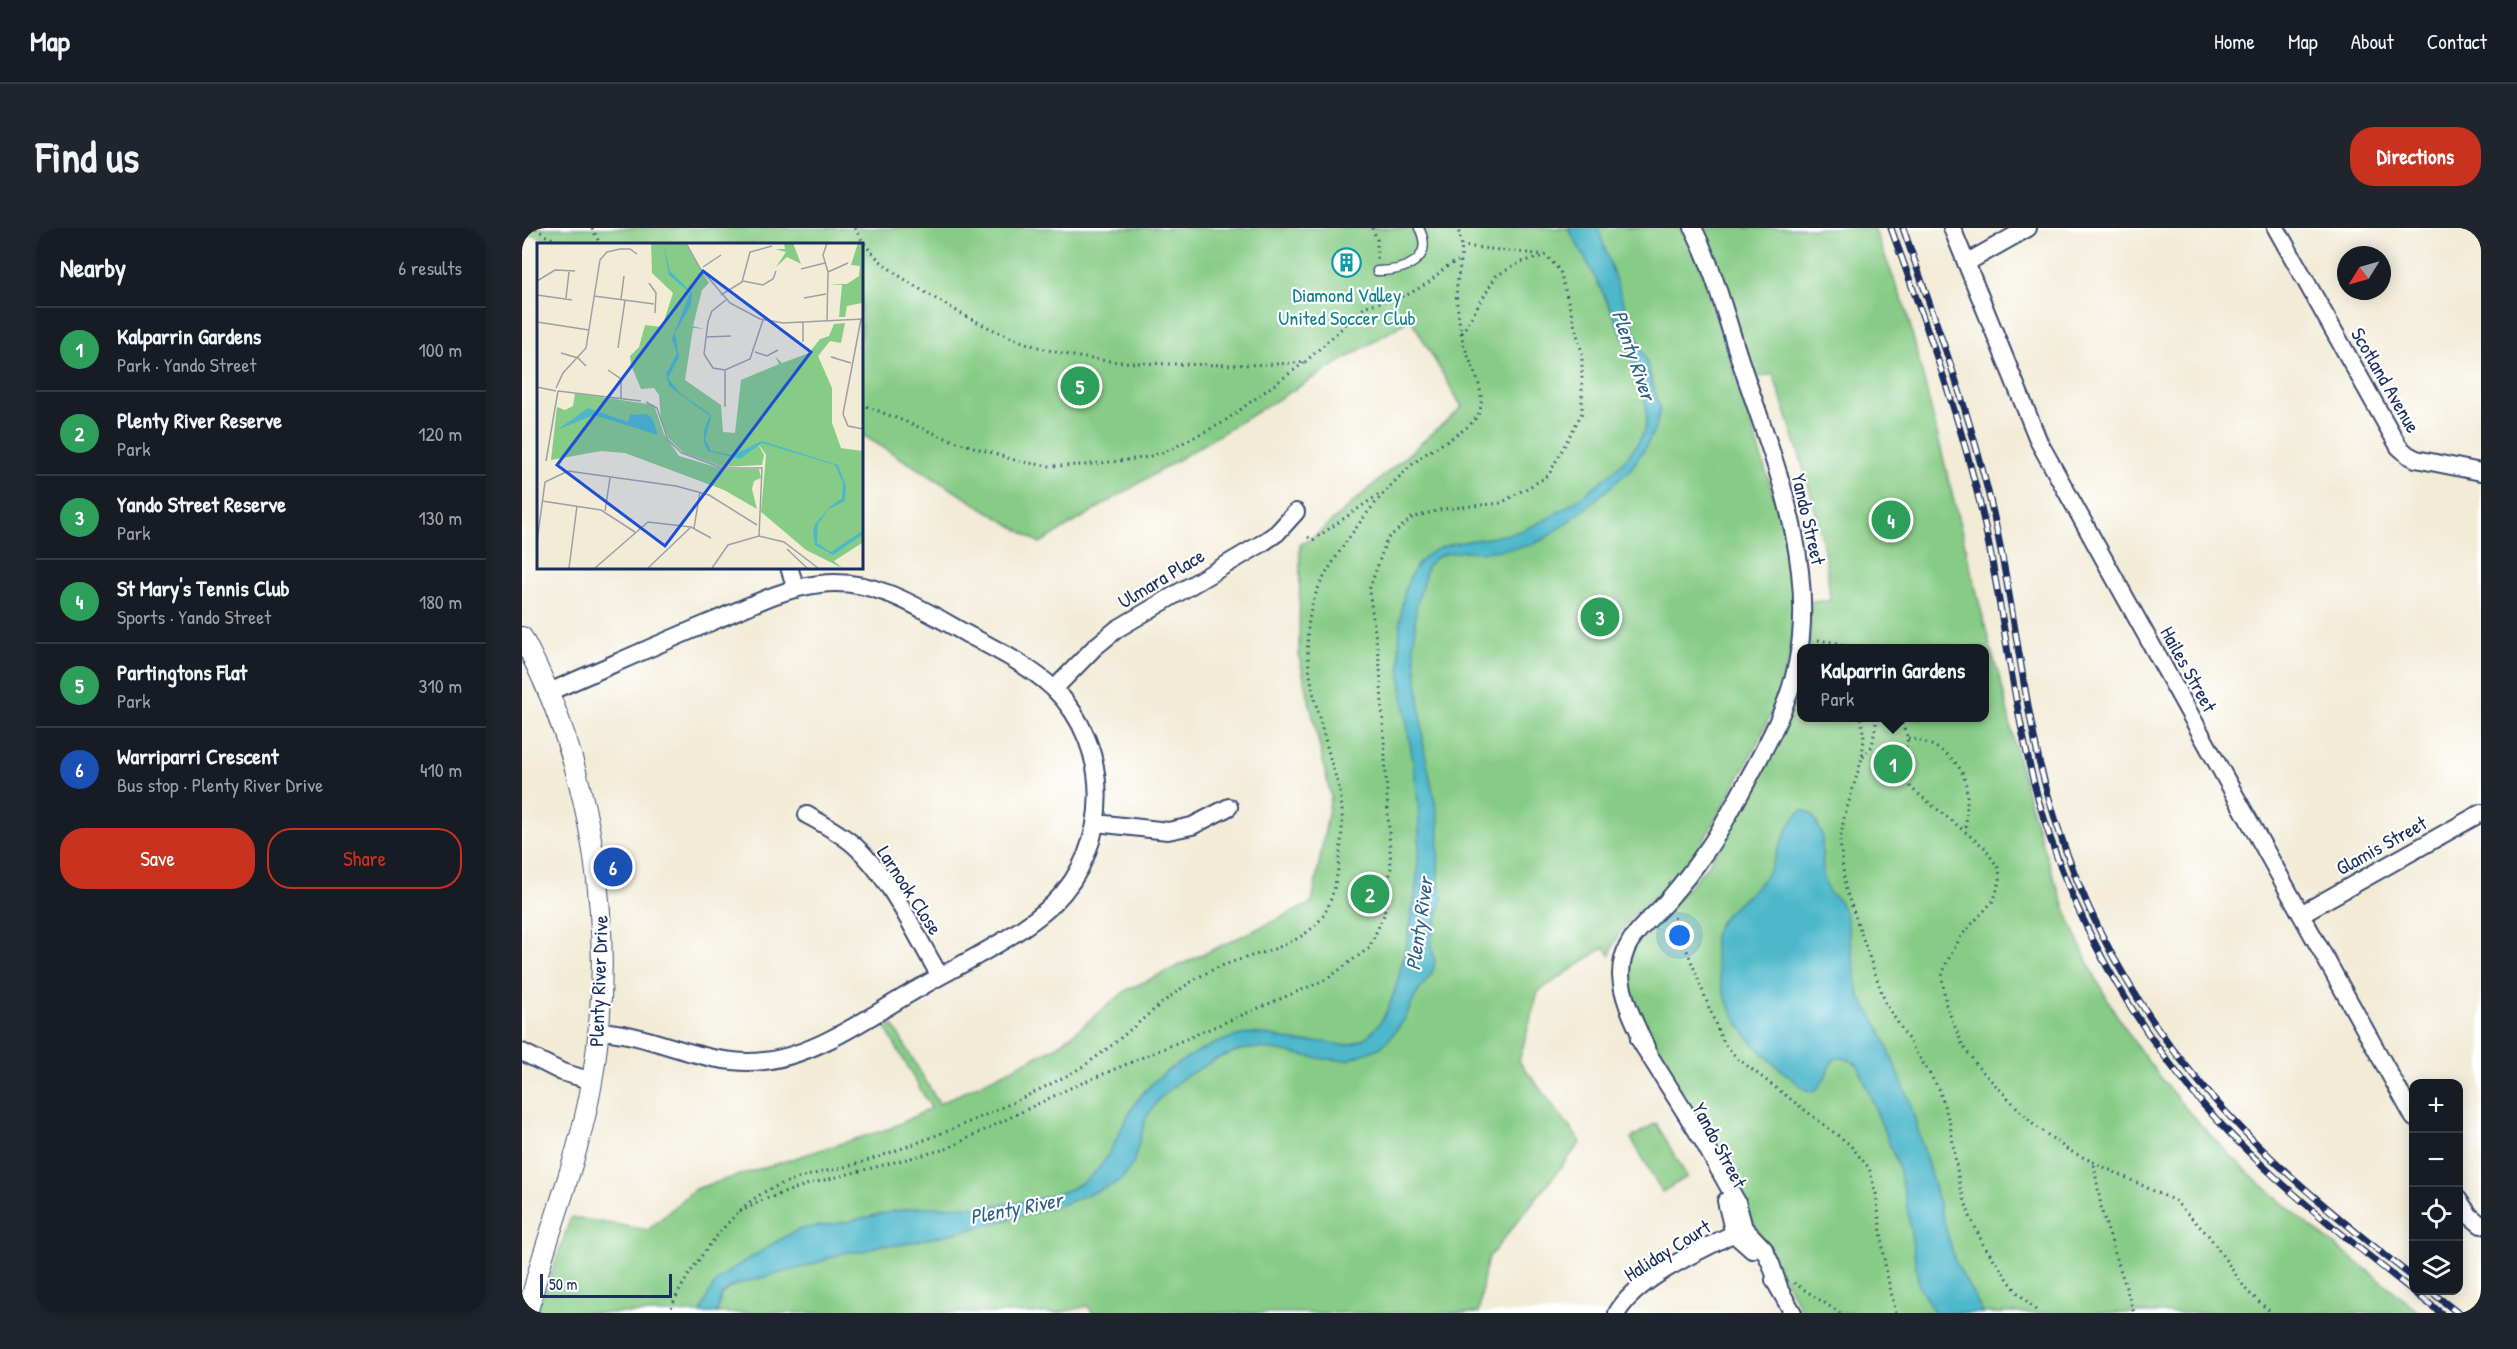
<!DOCTYPE html>
<meta charset="utf-8">
<style>
body{margin:0;font-family:"Patrick Hand",sans-serif;background:#20242c;color:#f1f3f6}
.controls{position:absolute;right:18px;bottom:18px;display:grid;overflow:hidden;border-radius:12px;box-shadow:0 3px 15px #0003}
.controls button{width:54px;height:54px;display:grid;place-items:center;padding:0;border:0;border-bottom:2px solid #363941;background:#171b24;color:#f1f3f6;font:30px sans-serif}
.compass{position:absolute;left:1815px;top:18px;width:54px;height:54px;border-radius:50%;background:#171b24;box-shadow:0 3px 15px #0003;rotate:233deg}
.scale{position:absolute;left:18px;bottom:15px;width:132px;box-sizing:border-box;padding-left:6px;border:3px solid #1b2f5e;border-top:0;font-size:16px;line-height:21px;white-space:nowrap;color:#1b2f5e;-webkit-text-stroke:4px #fff;paint-order:stroke}
.you{position:absolute;left:1158px;top:708px;width:21px;height:21px;margin:-15px;border:4px solid #fff;border-radius:50%;background:#1a73e8;box-shadow:0 0 0 9px #1a73e833}
.badge{display:grid;place-items:center;width:39px;height:39px;border-radius:50%;background:#c8321e;color:#fff;font-size:20px;font-weight:700}
.pin{position:absolute;translate:-50% -50%;border:3px solid #fff;box-shadow:0 2px 6px #0006}
.popup{position:absolute;left:1275px;top:416px;width:192px;height:78px;box-sizing:border-box;display:grid;place-content:center;border-radius:12px;background:#171b24;filter:drop-shadow(0 2px 4px #0005);font-size:20px;white-space:nowrap;color:#9ea1a6}
.popup b{font-size:22px;color:#f1f3f6}
.popup::after{content:'';position:absolute;left:50%;top:100%;margin-left:-12px;border:12px solid transparent;border-top-color:#171b24}
.list{margin:0;padding:0;list-style:none}
h2{display:flex;justify-content:space-between;align-items:center;height:78px;margin:0;padding:0 24px;font-size:26px}
h2 small{font-size:20px;font-weight:400;color:#9ea1a6}
.list li{display:grid;grid-template-columns:39px 1fr auto;gap:18px;align-items:center;box-sizing:border-box;height:84px;padding:0 24px;border-top:2px solid #363941}
.list b{display:block;font-size:22px;white-space:nowrap}
.list p{margin:0;font-size:20px;white-space:nowrap;color:#9ea1a6}
.list em{font-size:20px;font-style:normal;color:#9ea1a6}
.actions{display:flex;gap:12px;padding:18px 24px}
.actions a{flex:1;padding:14px 0;border:2px solid #c8321e;border-radius:24px;text-align:center;font-size:21px;color:#c8321e}
.actions .main{background:#c8321e;color:#fff}
.icon{flex:none;width:33px;height:33px;fill:none;stroke:currentColor;stroke-width:2;stroke-linecap:round;stroke-linejoin:round}
.map{position:relative;flex:none;width:1959px;height:1085px;overflow:hidden;border-radius:24px}
header{display:flex;align-items:center;gap:36px;box-sizing:border-box;height:84px;padding:0 30px;background:#171b24;border-bottom:2px solid #363941}
header strong{font-size:28px}
nav{display:flex;gap:33px;margin-inline-start:auto;font-size:21px}
.intro{display:flex;align-items:center;justify-content:space-between;box-sizing:border-box;height:144px;padding:0 36px}
h1{margin:0;font-size:42px}
.button{padding:15px 27px;border-radius:24px;background:#c8321e;color:#fff;font-size:21px;font-weight:700}
main{display:flex;gap:36px;padding:0 36px}
aside{flex:1;background:#171b24;border-radius:24px;box-shadow:0 3px 15px #0003}
.map>svg:first-child{display:block}
.green{fill:#87cc86;stroke:#517e72;stroke-width:1.5}
.water{fill:#4eb8cb;stroke:#347494;stroke-width:1.5}
.lines{fill:none;stroke-linecap:round;stroke-linejoin:round}
.service-casing{stroke:#3b4b70;stroke-width:11}
.minor-casing{stroke:#3b4b70;stroke-width:20}
.tertiary-casing{stroke:#3b4b70;stroke-width:22}
.path{stroke:#3b4b70;stroke-width:3;stroke-dasharray:1.5 4.5;stroke-linecap:butt}
.service{stroke:#fff;stroke-width:8}
.minor{stroke:#fff;stroke-width:16}
.tertiary{stroke:#fff;stroke-width:20}
.rail-casing{stroke:#1b2f5e;stroke-width:7}
.rail{stroke:#fff;stroke-width:4.5;stroke-dasharray:14;stroke-linecap:butt}
.labels{text-anchor:middle;dominant-baseline:central;stroke-width:4.5;stroke-linejoin:round;paint-order:stroke}
.culture-label{font-size:20px;fill:#0d838f;stroke:#fff}
.street-label{font-size:20px;fill:#1b2f5e;stroke:#fff}
.water-label{font-size:21px;font-style:italic;fill:#2d5f84;stroke:#fff}
.inset-road{fill:none;stroke:#9ca0a6;stroke-width:1.5}
.view{fill:#1d4ed8;fill-opacity:0.15;stroke:#1d4ed8;stroke-width:3}
.inset-edge{fill:none;stroke:#1b2f5e;stroke-width:3}
</style>
<header>
<strong>Map</strong>
<nav><a>Home</a><a>Map</a><a>About</a><a>Contact</a></nav>
</header>
<div class="intro"><h1>Find us</h1><a class="button">Directions</a></div>
<main>
<aside>
<h2>Nearby<small>6 results</small></h2>
<ul class="list">
<li><span class="badge" style="background:#2e9e5b">1</span><div><b>Kalparrin Gardens</b><p>Park · Yando Street</p></div><em>100 m</em></li>
<li><span class="badge" style="background:#2e9e5b">2</span><div><b>Plenty River Reserve</b><p>Park</p></div><em>120 m</em></li>
<li><span class="badge" style="background:#2e9e5b">3</span><div><b>Yando Street Reserve</b><p>Park</p></div><em>130 m</em></li>
<li><span class="badge" style="background:#2e9e5b">4</span><div><b>St Mary's Tennis Club</b><p>Sports · Yando Street</p></div><em>180 m</em></li>
<li><span class="badge" style="background:#2e9e5b">5</span><div><b>Partingtons Flat</b><p>Park</p></div><em>310 m</em></li>
<li><span class="badge" style="background:#1a4fb4">6</span><div><b>Warriparri Crescent</b><p>Bus stop · Plenty River Drive</p></div><em>410 m</em></li>
</ul>
<div class="actions"><a class="main">Save</a><a>Share</a></div>
</aside>
<div class="map">
<svg width="1959" height="1085" viewBox="0 0 1959 1085">
<rect width="100%" height="100%" fill="#fff"/>
<filter id="ink" filterUnits="userSpaceOnUse"><feTurbulence type="fractalNoise" baseFrequency=".0167" numOctaves="2"/><feDisplacementMap in="SourceGraphic" scale="12" xChannelSelector="R" yChannelSelector="G"/><feConvolveMatrix kernelMatrix="1 2 1 2 8 2 1 2 1" color-interpolation-filters="sRGB"/></filter>
<filter id="wash" filterUnits="userSpaceOnUse"><feTurbulence type="fractalNoise" baseFrequency=".008" numOctaves="4" result="noise"/><feDisplacementMap in="SourceGraphic" scale="24" xChannelSelector="R" yChannelSelector="G"/><feGaussianBlur stdDeviation="1.35" result="paint"/><feColorMatrix in="noise" values="0 0 0 0 0 0 0 0 0 0 0 0 0 0 0 0 0 1.4 0 .05"/><feComposite in="paint" operator="in"/></filter>
<g filter="url(#wash)">
<rect width="100%" height="100%" fill="#f2ebd6"/>
<path class="green" d="M 0,0 L 1162,0 L 1175,28 C 1195,92 1217,157 1237,222 C 1255,280 1279,340 1272,402 C 1264,469 1230,528 1197,585 C 1184,608 1171,635 1151,652 C 1123,677 1100,690 1088,727 L 1083,719 L 1016,764 L 997,833 L 1059,914 L 967,1029 L 962,1045 L 957,1085 L 570,1085 L 566,1078 L 536,1085 L 10,1085 L 25,1059 L 49,989 L 126,1002 L 173,961 L 369,900 L 409,880 L 364,801 L 371,797 L 417,876 L 536,818 L 605,762 L 790,675 L 809,569 L 777,428 L 778,317 L 793,308 L 940,179 L 889,91 L 518,315 L 339,206 L 339,16 L 30,16 L 14,7 L 0,7 Z
M 1181,0 L 1352,0 L 1385,85 L 1471,430 C 1484,463 1487,497 1496,531 C 1511,591 1530,650 1554,707 C 1599,818 1685,913 1777,989 C 1816,1022 1860,1050 1897,1085 L 1281,1085 L 1114,784 L 1104,750 L 1109,722 L 1186,637 L 1211,598 L 1265,493 L 1279,450 L 1280,490 L 1462,490 L 1462,420 L 1287,420 L 1289,373 L 1308,373 C 1303,294 1275,220 1251,146 L 1233,150 Z
M 1134,895 L 1165,949 L 1140,964 L 1109,910 Z"/>
<path class="water" d="M 1046,0 L 1076,0 L 1100,71 L 1124,132 L 1138,182 L 1134,199 L 1123,220 L 1108,242 L 1058,285 L 1022,311 L 1006,318 L 978,322 L 959,324 L 943,323 L 921,326 L 912,331 L 905,339 L 894,380 L 892,419 L 902,521 L 917,593 L 916,651 L 921,668 L 909,713 L 913,735 L 910,745 L 894,767 L 883,790 L 870,808 L 859,819 L 826,832 L 802,831 L 739,820 L 718,822 L 694,831 L 661,850 L 637,871 L 624,890 L 611,936 L 600,951 L 590,957 L 539,977 L 459,999 L 378,1017 L 359,1017 L 339,1024 L 324,1024 L 286,1038 L 223,1054 L 209,1059 L 199,1067 L 195,1085 L 179,1085 C 190,1051 200,1047 230,1029 C 245,1020 260,1009 276,1002 C 287,998 299,999 311,996 C 343,991 373,980 406,979 C 450,978 495,979 537,965 C 590,948 588,913 614,874 C 635,844 674,822 708,810 C 740,800 749,810 777,814 C 786,815 795,813 804,814 C 817,816 824,820 837,813 C 863,801 873,765 879,739 C 894,679 902,617 894,555 C 886,495 870,432 881,371 C 894,306 941,318 991,305 C 1020,297 1044,280 1068,262 C 1088,247 1119,222 1124,195 C 1131,157 1067,35 1046,0 Z
M 1281,582 L 1291,587 L 1300,607 L 1301,647 L 1307,665 L 1316,671 L 1324,687 L 1337,768 L 1357,799 L 1388,874 L 1433,1033 L 1461,1085 L 1413,1085 L 1397,1058 L 1384,972 L 1376,938 L 1336,837 C 1299,814 1314,851 1290,864 L 1283,861 C 1237,824 1206,800 1195,738 C 1193,726 1189,714 1194,702 C 1204,678 1233,667 1246,644 C 1254,630 1269,586 1281,582 Z"/>
</g>
<g filter="url(#ink)">
<g class="lines">
<defs>
<path id="service" d="M 855,43 C 881,43 914,33 897,0"/>
<path id="minor" d="M 1430,0 L 1517,214 L 1892,890
M 1754,0 L 1877,219 L 1886,227 L 1894,231 L 1959,244
M 1444,35 L 1506,0
M 267,339 L 274,361
M 532,461 L 573,419 L 595,401 L 739,316 L 755,305 L 774,284
M 27,464 C 83,440 138,415 194,392 C 227,378 262,360 298,356 C 352,349 398,380 443,405 C 473,421 506,437 531,460 C 591,518 590,619 531,676 C 499,707 439,736 399,759 C 352,785 296,827 242,833 C 184,840 133,806 77,803
M 285,587 C 301,596 318,605 332,617 C 370,651 392,705 418,748
M 574,595 L 646,603 L 670,598 L 707,579
M 1779,686 L 1959,585
M 1117,811 L 1181,913 L 1215,974 L 1222,1000 L 1242,1021 L 1249,1036 L 1257,1059
M 1124,819 C 1114,797 1100,771 1099,747 C 1099,710 1125,696 1146,672 C 1158,658 1171,642 1182,626 C 1196,608 1206,587 1217,568 C 1240,525 1265,484 1275,436 C 1296,332 1250,229 1218,132 C 1204,89 1192,41 1171,0
M 0,824 L 40,844 L 70,853
M 1936,971 L 1948,988 L 1959,997
M 1204,973 L 1212,1006 L 1230,1022
M 1252,1052 L 1271,1085
M 1095,1085 C 1116,1048 1183,1021 1220,1001"/>
<path id="tertiary" d="M 0,409 C 72,543 95,703 70,854 C 60,914 39,970 21,1028 C 15,1047 11,1066 5,1085"/>
</defs>
<use href="#service" class="service-casing"/>
<use href="#minor" class="minor-casing"/>
<use href="#tertiary" class="tertiary-casing"/>
<path class="path" d="M 14,0 L 22,7 L 44,16
M 70,0 L 78,16
M 333,0 C 348,31 378,49 406,66 C 445,90 488,113 534,124 C 572,134 612,135 651,136 C 695,137 740,138 783,134 L 700,195 L 643,224 L 621,230 L 562,237 L 528,238 L 499,234 L 429,212 L 339,176
M 850,0 L 855,11 L 855,32
M 940,105 L 974,48 L 999,34 L 1022,28
M 783,134 L 844,78 L 885,67 L 906,55 L 924,39 L 936,33
M 786,309 L 791,312 L 860,264
M 1296,412 L 1315,415 L 1326,420
M 1339,490 L 1342,510 L 1340,530 L 1322,590 L 1318,613 L 1323,659 L 1363,774 L 1417,861 L 1428,896 L 1437,954 L 1447,986 L 1461,1016 L 1495,1064 L 1517,1085
M 1377,490 L 1386,510 L 1380,538 L 1389,560 L 1462,619 L 1477,641 L 1478,651 L 1472,672 L 1439,708 L 1424,736 L 1420,749 L 1424,777 L 1441,818 L 1456,839 L 1511,896 L 1546,922 L 1653,973 L 1687,1008 L 1725,1063 L 1750,1085
M 1386,510 C 1401,513 1412,517 1424,526 C 1452,547 1444,572 1444,603
M 1341,529 L 1350,518 L 1355,490
M 1152,689 L 1197,805 L 1204,818 L 1215,830 L 1327,916 L 1347,940 L 1354,966 L 1364,1043 L 1374,1085
M 1572,937 L 1580,984 L 1612,1085
M 218,984 L 241,972 L 287,956 L 424,921 L 546,861 L 805,751 L 847,720 L 862,687 L 869,639 L 858,439 L 847,362 L 865,311 L 890,290 L 921,281 L 979,275 L 1026,248 L 1060,185 L 1060,125 L 1038,43 L 1024,27 L 941,18
M 1272,1055 L 1318,1085
M 147,1085 C 159,1051 206,987 236,968 C 268,947 311,944 347,932 C 415,909 484,880 548,846 C 598,818 635,771 686,744 C 722,725 770,725 798,692 C 809,678 813,658 816,641 C 819,618 822,594 819,571 C 818,558 812,546 809,533 C 794,477 769,406 801,351 C 824,310 861,260 898,230 C 914,217 952,202 958,182 C 964,160 947,135 941,114 C 938,102 937,89 935,76 C 931,50 947,24 935,0"/>
<use href="#service" class="service"/>
<use href="#minor" class="minor"/>
<use href="#tertiary" class="tertiary"/>
<defs>
<path id="rail" d="M 1369,0 C 1403,95 1439,190 1461,289 C 1482,383 1491,481 1517,574 C 1543,666 1588,756 1646,833 C 1720,933 1822,1008 1919,1085
M 1381,0 C 1414,95 1450,190 1472,289 C 1490,369 1499,452 1517,533 C 1536,611 1565,687 1607,756 C 1678,876 1783,966 1892,1050
M 1907,1062 L 1936,1085"/>
</defs>
<use href="#rail" class="rail-casing"/>
<use href="#rail" class="rail"/>
</g>
</g>
<defs>
<symbol id="building-ring" viewBox="-11 -11 22 22"><circle r="9.5" fill="#fff" stroke="#0f9aa8" stroke-width="1.5"/><path d="M-4-6H4V6H1V3H-1V6H-4ZM-2.5-4.3h1.7v1.8h-1.7ZM.8-4.3h1.7v1.8H.8ZM-2.5-1h1.7V.8h-1.7ZM.8-1h1.7V.8H.8Z" fill="#0f9aa8"/></symbol>
</defs>
<g fill-rule="evenodd">
<use href="#building-ring" x="808" y="18" width="33" height="33"/>
</g>
<g class="labels">
<g class="culture-label">
<text x="825" y="66">Diamond Valley<tspan x="825" dy="23">United Soccer Club</tspan></text>
</g>
<g class="street-label">
<text transform="translate(1864 152) rotate(60)">Scotland Avenue</text>
<text transform="translate(1287 291) rotate(77)">Yando Street</text>
<text transform="translate(639 350) rotate(-31)">Ulmara Place</text>
<text transform="translate(1667 441) rotate(61)">Hailes Street</text>
<text transform="translate(1859 617) rotate(-29)">Glamis Street</text>
<text transform="translate(388 662) rotate(57)">Larnook Close</text>
<text transform="translate(76 753) rotate(-88)">Plenty River Drive</text>
<text transform="translate(1198 917) rotate(62)">Yando Street</text>
<text transform="translate(1145 1022) rotate(-32)">Haliday Court</text>
</g>
<g class="water-label">
<text transform="translate(1112 127) rotate(71)">Plenty River</text>
<text transform="translate(897 696) rotate(-82)">Plenty River</text>
<text transform="translate(494 980) rotate(-11)">Plenty River</text>
</g>
</g>
<g transform="translate(15 15)">
<rect width="326" height="326" fill="#f2ebd6"/>
<path d="M 114,0 L 148,0 L 172,40 L 165,47 L 156,83 L 167,86 L 156,85 L 148,137 L 184,162 L 186,189 L 198,190 L 204,137 L 242,121 L 238,113 L 245,120 L 272,110 L 283,96 L 292,93 L 297,81 L 308,80 L 304,100 L 293,98 L 281,113 L 295,145 L 295,180 L 304,205 L 325,208 L 325,300 L 297,318 L 305,325 L 269,307 L 224,269 L 229,212 L 220,199 L 227,212 L 225,222 L 186,224 L 147,210 L 132,196 L 124,177 L 122,152 L 117,145 L 104,146 L 94,122 L 93,113 L 102,104 L 108,82 L 125,84 L 136,50 L 115,30 ZM 247,0 L 256,0 L 264,21 L 250,14 L 239,24 L 249,9 L 238,6 L 248,6 ZM 321,0 L 325,0 L 325,60 L 310,63 L 308,74 L 302,74 L 305,42 L 292,41 L 310,41 L 322,33 L 323,23 L 314,22 ZM 38,150 L 117,162 L 127,191 L 142,213 L 186,226 L 222,226 L 224,235 L 217,238 L 215,246 L 220,266 L 187,247 L 88,210 L 64,208 L 14,217 L 20,164 L 28,167 L 36,163 Z" fill="#87cc86"/>
<path d="M 126,0 L 133,28 L 155,50 L 154,62 L 138,90 L 142,114 L 131,135 L 143,150 L 173,171 L 174,175 L 168,196 L 174,208 L 196,212 L 225,198 L 301,222 L 309,243 L 308,258 L 292,266 L 281,281 L 280,300 L 294,309 L 325,288 L 325,292 L 296,312 L 278,302 L 276,289 L 278,281 L 294,263 L 305,255 L 306,240 L 298,222 L 225,200 L 203,216 L 171,208 L 167,200 L 167,187 L 173,173 L 132,143 L 129,131 L 140,111 L 135,96 L 153,50 L 132,32 ZM 51,165 L 91,179 L 93,172 L 109,171 L 115,175 L 121,192 L 57,172 L 20,187 Z" fill="#4eb8cb"/>
<path class="inset-road" d="M 149,0 L 163,25M 166,24 L 184,12M 163,25 L 193,60 L 223,76 L 246,80 L 326,76M 264,26 L 288,20M 291,29 L 311,20M 0,38 L 18,27 L 38,28M 206,38 L 226,42 L 236,36 L 239,28M 112,40 L 119,50 L 118,70M 0,52 L 35,57M 184,52 L 205,39 L 213,9 L 235,3M 57,53 L 117,61M 29,55 L 32,29M 267,55 L 289,51M 84,56 L 87,33M 189,57 L 175,68 L 171,79 L 167,111 L 176,125 L 188,127 L 213,116 L 226,77M 324,76 L 306,171 L 311,183 L 326,186M 290,78 L 291,29 L 286,12 L 290,0M 0,79 L 52,87M 169,94 L 194,93M 266,99 L 266,79M 81,105 L 88,57M 218,109 L 230,113 L 241,107M 24,110 L 41,115 L 49,123M 299,115 L 294,114 L 314,120M 71,127 L 84,136 L 84,155M 0,144 L 19,148M 19,145 L 26,130 L 49,105 L 63,17 L 70,9 L 83,6 L 93,6 L 100,11M 21,148 L 104,158M 109,159 L 120,165 L 131,197 L 145,210 L 185,225 L 225,225 L 222,293M 188,164 L 188,127M 9,218 L 21,148M 5,258 L 64,267 L 98,289M 68,268 L 73,235M 157,285 L 163,249M 0,299 L 8,239 L 31,228 L 139,243 L 172,252 L 220,282M 250,306 L 270,325M 32,325 L 40,263M 58,325 L 111,279 L 154,284 L 174,295M 111,325 L 154,284M 175,325 L 191,302 L 222,293 L 247,299 L 281,325"/>
<path class="view" d="M 166,28 L 274,109 L 128,303 L 20,222 Z"/>
<rect width="326" height="326" class="inset-edge"/>
</g>
</svg>
<div class="controls">
<button>+</button>
<button>−</button>
<button><svg class="icon" aria-label="locate" viewBox="0 0 24 24"><circle cx="12" cy="12" r="6"/><path d="M12 2v4M12 18v4M2 12h4M18 12h4"/></svg></button>
<button><svg class="icon" aria-label="layers" viewBox="0 0 24 24"><path d="M12 4l9 5-9 5-9-5zM3 14l9 5 9-5"/></svg></button>
</div>
<svg class="compass" viewBox="-18 -18 36 36"><path d="M0-13l5 13h-10z" fill="#e53935"/><path d="M0 13l5-13h-10z" fill="#9ea1a6"/></svg>
<div class="scale">50 m</div>
<div class="you"></div>
<div class="pin badge" style="left:1371px;top:536px;background:#2e9e5b">1</div>
<div class="popup"><b>Kalparrin Gardens</b>Park</div>
<div class="pin badge" style="left:848px;top:666px;background:#2e9e5b">2</div>
<div class="pin badge" style="left:1078px;top:389px;background:#2e9e5b">3</div>
<div class="pin badge" style="left:1369px;top:292px;background:#2e9e5b">4</div>
<div class="pin badge" style="left:558px;top:158px;background:#2e9e5b">5</div>
<div class="pin badge" style="left:91px;top:639px;background:#1a4fb4">6</div>
</div>
</main>
